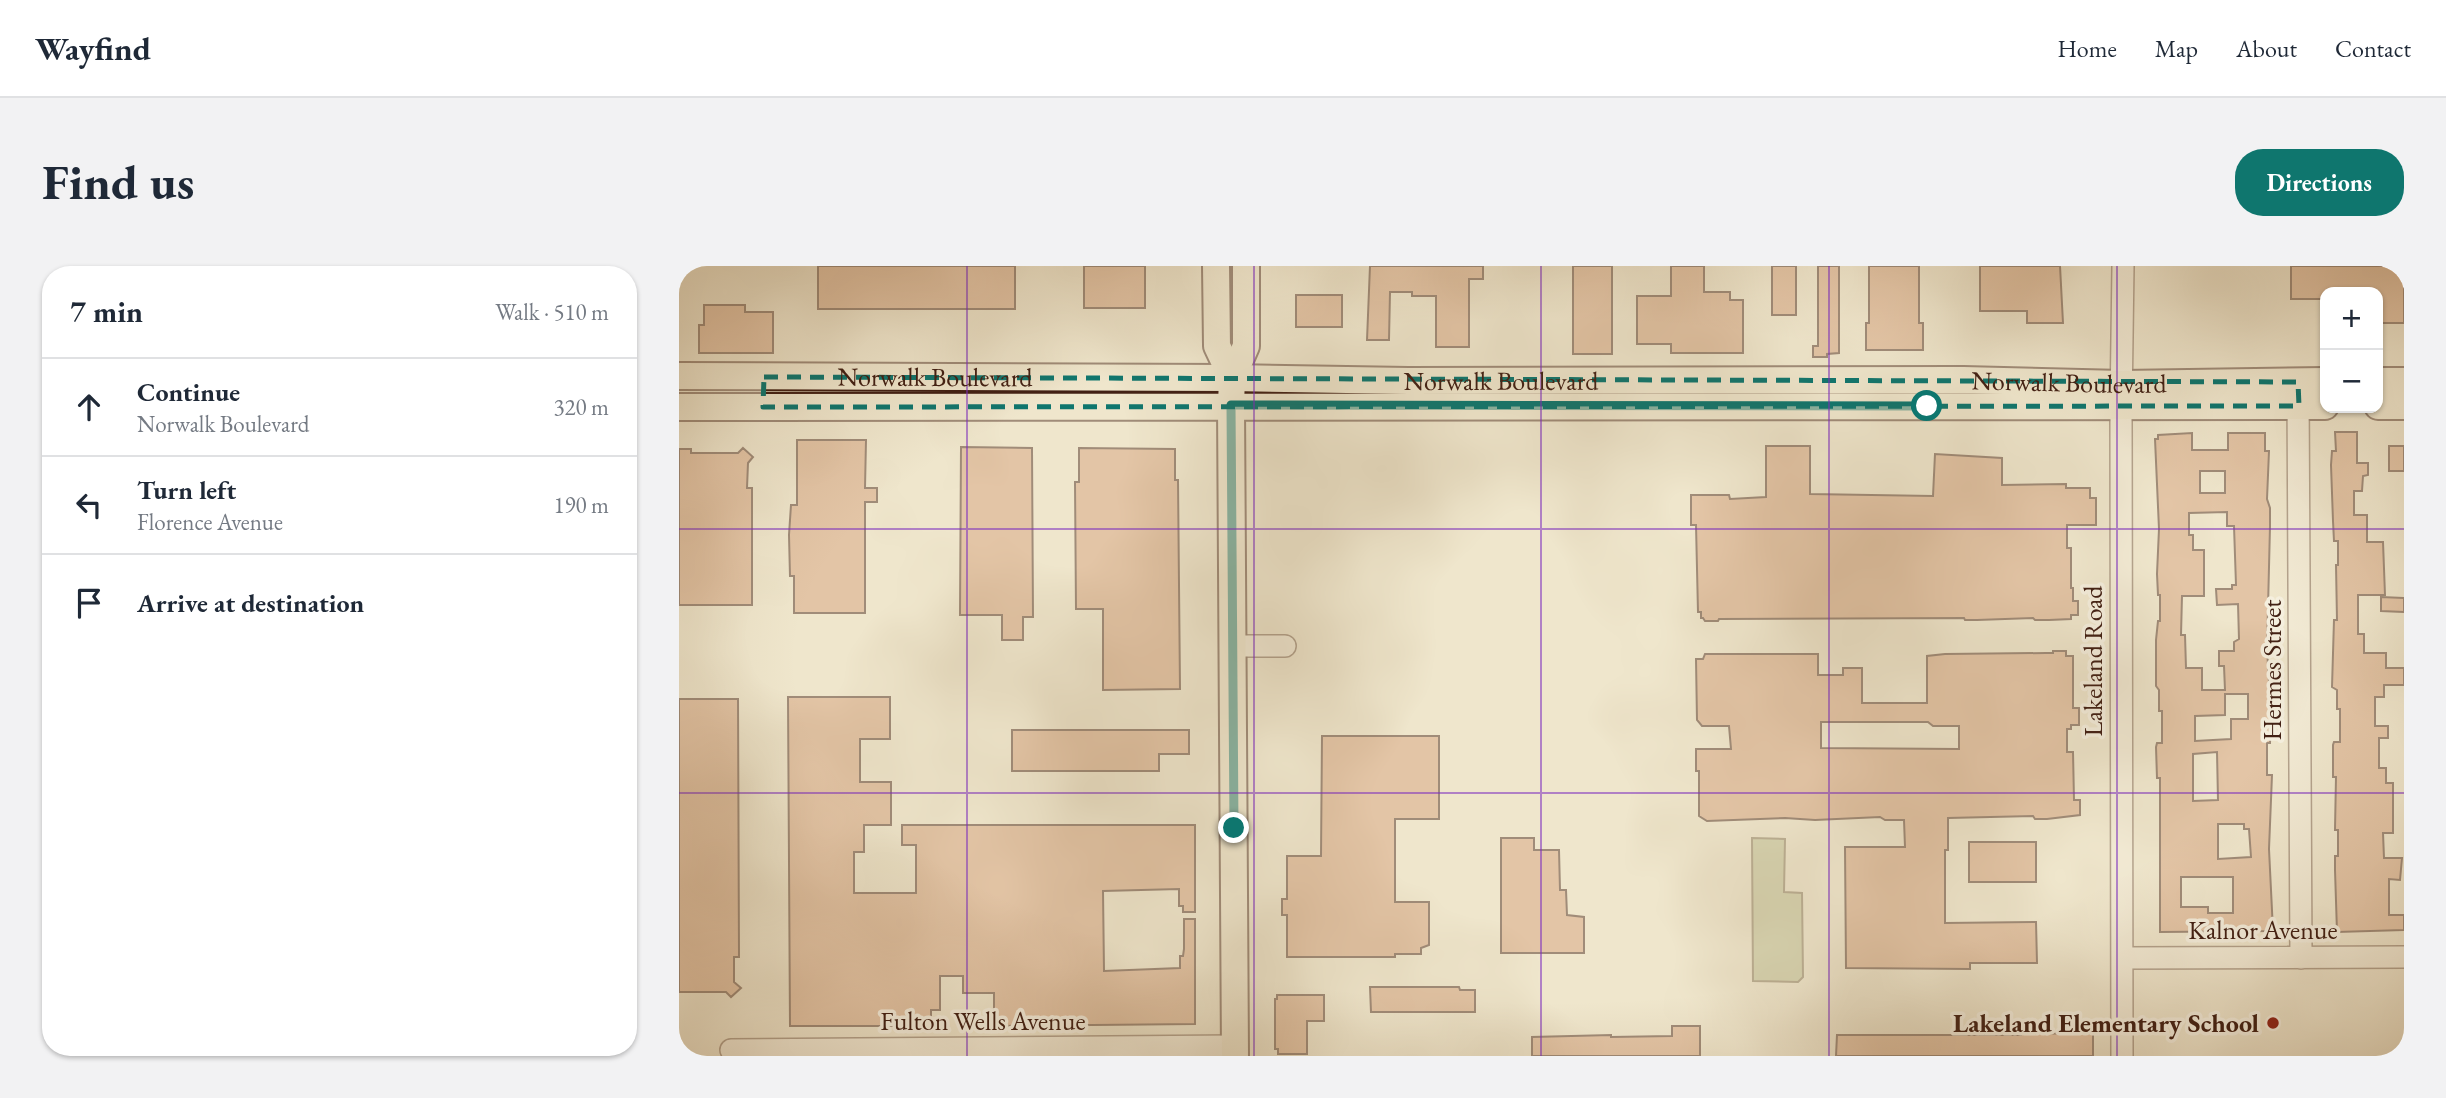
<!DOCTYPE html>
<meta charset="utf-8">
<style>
body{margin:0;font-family:"EB Garamond",serif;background:#f2f2f3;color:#1f2937}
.controls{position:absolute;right:21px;top:21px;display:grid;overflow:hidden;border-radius:14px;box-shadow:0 2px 5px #0004}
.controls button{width:63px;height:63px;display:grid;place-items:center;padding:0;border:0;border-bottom:2px solid #e0e1e3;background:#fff;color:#1f2937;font:35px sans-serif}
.stop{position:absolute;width:21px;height:21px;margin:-16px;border:5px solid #0f766e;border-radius:50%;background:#fff}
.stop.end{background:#0f766e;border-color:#fff;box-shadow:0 2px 7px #0008}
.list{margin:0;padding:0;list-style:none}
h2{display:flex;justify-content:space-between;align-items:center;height:91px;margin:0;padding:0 28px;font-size:30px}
h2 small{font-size:23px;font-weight:400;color:#747a83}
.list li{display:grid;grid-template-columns:46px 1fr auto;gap:21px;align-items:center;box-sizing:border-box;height:98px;padding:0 28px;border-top:2px solid #e0e1e3}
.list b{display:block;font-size:26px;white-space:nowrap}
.list p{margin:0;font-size:23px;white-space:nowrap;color:#747a83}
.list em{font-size:23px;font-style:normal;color:#747a83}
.icon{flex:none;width:38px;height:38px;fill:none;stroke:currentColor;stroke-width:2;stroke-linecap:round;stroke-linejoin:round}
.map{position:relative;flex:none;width:1725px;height:790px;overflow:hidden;border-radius:28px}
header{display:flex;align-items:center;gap:42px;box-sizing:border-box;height:98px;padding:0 35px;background:#fff;border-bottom:2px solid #e0e1e3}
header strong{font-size:33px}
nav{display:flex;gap:38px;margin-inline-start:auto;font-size:24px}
.intro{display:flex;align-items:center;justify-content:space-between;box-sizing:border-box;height:168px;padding:0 42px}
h1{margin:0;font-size:49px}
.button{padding:18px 32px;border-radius:28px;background:#0f766e;color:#fff;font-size:24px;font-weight:700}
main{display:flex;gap:42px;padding:0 42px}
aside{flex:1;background:#fff;border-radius:28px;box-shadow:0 2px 5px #0004}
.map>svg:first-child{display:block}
.green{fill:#bfc394;stroke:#807254;stroke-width:2}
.building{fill:#d69e79;stroke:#422014;stroke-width:2;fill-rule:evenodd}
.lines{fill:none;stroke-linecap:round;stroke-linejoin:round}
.minor-casing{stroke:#6d5242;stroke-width:24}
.major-casing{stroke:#422014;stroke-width:30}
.minor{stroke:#f5efde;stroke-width:21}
.major{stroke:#efe6cc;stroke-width:26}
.route{stroke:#0f766e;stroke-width:9}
.marked{fill:none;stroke:#0f766e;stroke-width:5;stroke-dasharray:14 9;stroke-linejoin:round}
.grid{fill:none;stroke:#7b2cbf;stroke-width:2;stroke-opacity:0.55}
.poi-dot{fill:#8f2418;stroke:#f5efde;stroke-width:2.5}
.labels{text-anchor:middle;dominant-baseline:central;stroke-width:7;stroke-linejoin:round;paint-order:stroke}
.street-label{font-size:26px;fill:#422014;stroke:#f5efde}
.poi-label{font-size:26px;font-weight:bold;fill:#422014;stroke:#f5efde;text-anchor:end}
</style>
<header>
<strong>Wayfind</strong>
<nav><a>Home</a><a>Map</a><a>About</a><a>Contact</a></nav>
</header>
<div class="intro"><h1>Find us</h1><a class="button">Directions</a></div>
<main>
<aside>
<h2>7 min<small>Walk · 510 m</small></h2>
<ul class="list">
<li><svg class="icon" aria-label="ahead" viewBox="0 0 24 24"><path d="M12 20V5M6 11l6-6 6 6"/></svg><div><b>Continue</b><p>Norwalk Boulevard</p></div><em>320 m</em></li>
<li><svg class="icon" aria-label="left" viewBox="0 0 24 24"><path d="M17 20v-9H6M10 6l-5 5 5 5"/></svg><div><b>Turn left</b><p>Florence Avenue</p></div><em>190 m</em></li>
<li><svg class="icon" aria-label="arrive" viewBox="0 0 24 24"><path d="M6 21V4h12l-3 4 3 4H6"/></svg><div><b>Arrive at destination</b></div></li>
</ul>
</aside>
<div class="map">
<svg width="1725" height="790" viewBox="0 0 1725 790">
<rect width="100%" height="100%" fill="#efe6cc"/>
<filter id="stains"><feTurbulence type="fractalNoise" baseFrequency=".00286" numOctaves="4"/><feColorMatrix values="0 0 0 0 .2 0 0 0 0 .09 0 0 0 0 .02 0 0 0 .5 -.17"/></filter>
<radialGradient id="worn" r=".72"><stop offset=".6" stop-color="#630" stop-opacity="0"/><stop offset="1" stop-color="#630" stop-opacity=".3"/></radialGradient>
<path class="green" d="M 1073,572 L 1106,573 L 1105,626 L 1123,627 L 1124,711 L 1119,716 L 1074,715 Z"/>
<path class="building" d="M 139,0 L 336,0 L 336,43 L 139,43 Z
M 405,0 L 466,0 L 466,42 L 405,42 Z
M 691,0 L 804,0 L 804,13 L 790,13 L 790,81 L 757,81 L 757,30 L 733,30 L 733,26 L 711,26 L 710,74 L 688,74 Z
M 894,0 L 933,0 L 933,88 L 894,88 Z
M 992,0 L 1025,0 L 1025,26 L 1051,26 L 1051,34 L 1064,34 L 1064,87 L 992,87 L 992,78 L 958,78 L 958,30 L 992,30 Z
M 1093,0 L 1117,0 L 1117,49 L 1093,49 Z
M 1139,0 L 1160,0 L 1160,87 L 1148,88 L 1148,91 L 1134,91 L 1134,80 L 1139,80 Z
M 1190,0 L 1240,0 L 1240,57 L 1244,57 L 1244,84 L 1187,84 L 1187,57 L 1190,57 Z
M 1301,0 L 1381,0 L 1384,57 L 1348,57 L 1348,45 L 1301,45 Z
M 1612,0 L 1725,0 L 1725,57 L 1699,57 L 1699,26 L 1646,26 L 1646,33 L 1612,33 Z
M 617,29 L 663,29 L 663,61 L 617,61 Z
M 25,39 L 66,39 L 66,46 L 94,46 L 94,87 L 20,87 L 20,59 L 25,59 Z
M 1656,166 L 1678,166 L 1678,197 L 1689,197 L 1689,209 L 1684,210 L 1683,225 L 1675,225 L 1675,249 L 1688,249 L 1688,276 L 1704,276 L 1706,329 L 1679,329 L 1679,368 L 1685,368 L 1685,387 L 1707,387 L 1707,402 L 1725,402 L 1725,419 L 1705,419 L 1705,431 L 1696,431 L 1696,460 L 1709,460 L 1709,472 L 1700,472 L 1700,502 L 1707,502 L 1707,517 L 1714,517 L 1714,567 L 1704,567 L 1705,592 L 1723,592 L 1721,614 L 1710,613 L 1710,649 L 1725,649 L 1725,664 L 1658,666 L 1656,604 L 1656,590 L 1659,590 L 1659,564 L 1656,564 L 1657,511 L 1654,511 L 1654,479 L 1655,476 L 1661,476 L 1661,443 L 1658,443 L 1658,424 L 1653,421 L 1655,354 L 1658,354 L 1657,299 L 1659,299 L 1659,275 L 1655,275 L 1654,255 L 1652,199 L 1653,185 L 1657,185 Z
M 1513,167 L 1513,184 L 1549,184 L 1549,167 L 1586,167 L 1586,185 L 1590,185 L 1588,233 L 1591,242 L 1591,260 L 1588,383 L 1592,449 L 1591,477 L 1588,477 L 1588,509 L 1593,509 L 1590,583 L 1594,665 L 1481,666 L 1481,512 L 1478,512 L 1477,481 L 1478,477 L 1483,477 L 1483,445 L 1480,445 L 1480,424 L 1477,420 L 1477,374 L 1479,355 L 1481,355 L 1481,329 L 1479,329 L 1478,308 L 1480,263 L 1476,173 L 1479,173 L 1479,169 ZM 1521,205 L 1546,205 L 1546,227 L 1521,227 ZM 1548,246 L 1548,260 L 1555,260 L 1557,319 L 1553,319 L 1553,323 L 1537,323 L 1538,339 L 1559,338 L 1560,373 L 1555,376 L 1555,385 L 1540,385 L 1540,400 L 1545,400 L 1546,424 L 1523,424 L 1523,402 L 1507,402 L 1506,369 L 1502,369 L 1503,330 L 1525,330 L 1525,284 L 1514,284 L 1514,269 L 1510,269 L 1510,247 ZM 1546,428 L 1569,428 L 1569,453 L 1552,453 L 1552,473 L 1516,475 L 1516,450 L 1546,449 ZM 1538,486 L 1539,534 L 1514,535 L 1514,488 ZM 1539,558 L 1565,558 L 1565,563 L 1570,563 L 1572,591 L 1539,593 ZM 1502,611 L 1554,611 L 1554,647 L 1529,647 L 1529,641 L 1502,641 Z
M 118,174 L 187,174 L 186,222 L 198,222 L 198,236 L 186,236 L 186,347 L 115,347 L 115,310 L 111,310 L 110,269 L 112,239 L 118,239 Z
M 1087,180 L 1131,180 L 1131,228 L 1254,230 L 1256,188 L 1323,192 L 1323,219 L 1387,218 L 1387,222 L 1411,222 L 1411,232 L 1417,232 L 1417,259 L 1388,259 L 1388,282 L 1392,282 L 1392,322 L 1394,322 L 1394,335 L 1399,335 L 1399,349 L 1392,349 L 1392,353 L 1370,354 L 1356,354 L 1354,352 L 1298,354 L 1286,354 L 1285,352 L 1040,353 L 1039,355 L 1026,355 L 1024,352 L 1022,352 L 1022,346 L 1019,346 L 1017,259 L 1012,259 L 1012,229 L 1050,229 L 1051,233 L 1087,231 Z
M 1710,180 L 1725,180 L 1725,205 L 1710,205 Z
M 282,181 L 353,182 L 354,351 L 344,351 L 344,374 L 323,374 L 323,349 L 281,349 Z
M 64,182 L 74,191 L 69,197 L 68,222 L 73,222 L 73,339 L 0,339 L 0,183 L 12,183 L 12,187 L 59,187 Z
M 400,182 L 496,183 L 496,214 L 499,214 L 501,423 L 424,424 L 424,343 L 397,343 L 396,216 L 400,216 Z
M 1702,331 L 1725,332 L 1725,346 L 1702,345 Z
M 1374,385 L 1387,385 L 1387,390 L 1394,390 L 1394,442 L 1400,442 L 1400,459 L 1392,459 L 1392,463 L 1388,463 L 1388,486 L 1394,486 L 1395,534 L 1401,534 L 1401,549 L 1368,553 L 1356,553 L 1354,550 L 1269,552 L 1269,584 L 1266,584 L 1266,657 L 1357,656 L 1358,697 L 1291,697 L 1291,703 L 1167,702 L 1166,581 L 1226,581 L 1225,554 L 1206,554 L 1201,551 L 1136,554 L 1106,552 L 1028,555 L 1020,550 L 1020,505 L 1017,505 L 1017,483 L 1052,483 L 1050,460 L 1023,460 L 1018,454 L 1017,393 L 1024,393 L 1026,388 L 1139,388 L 1139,409 L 1164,409 L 1164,402 L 1183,402 L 1183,437 L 1248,437 L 1248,390 L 1266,388 L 1367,387 L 1374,387 ZM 1142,456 L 1249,456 L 1254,460 L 1280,460 L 1280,483 L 1142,482 Z
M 109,431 L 211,431 L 211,473 L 181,473 L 181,516 L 212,516 L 212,559 L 185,559 L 185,586 L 175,586 L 175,627 L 237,627 L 237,579 L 223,579 L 223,559 L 516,559 L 516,646 L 504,646 L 504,640 L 500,640 L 500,623 L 424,625 L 425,705 L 501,702 L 501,690 L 504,690 L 505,683 L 505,653 L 516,653 L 516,758 L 315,760 L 315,727 L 284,727 L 284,710 L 261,710 L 261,744 L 252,744 L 252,756 L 233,756 L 233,760 L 111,760 Z
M 0,433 L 59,433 L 60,691 L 55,691 L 55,716 L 62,722 L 52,731 L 47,726 L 0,726 Z
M 333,464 L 510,464 L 510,488 L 480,488 L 480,505 L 333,505 Z
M 643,470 L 760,470 L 760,553 L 716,553 L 716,636 L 750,636 L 750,679 L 742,682 L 742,688 L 716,688 L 716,691 L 608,691 L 608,649 L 603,649 L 603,633 L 608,633 L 608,590 L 642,590 Z
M 822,572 L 855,572 L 855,584 L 880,584 L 881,624 L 887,624 L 888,649 L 905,651 L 905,687 L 822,687 Z
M 1290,576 L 1357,576 L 1357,616 L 1290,616 Z
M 691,721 L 780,721 L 781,724 L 796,724 L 796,746 L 692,746 Z
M 598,729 L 645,729 L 645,755 L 628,755 L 628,788 L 599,788 L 599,783 L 596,783 L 596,733 L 598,733 Z
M 993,760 L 1021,760 L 1021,790 L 853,790 L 853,771 L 932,769 L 932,771 L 993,770 Z
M 1342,767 L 1414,768 L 1414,790 L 1157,790 L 1158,769 L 1342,769 Z"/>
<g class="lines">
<defs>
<path id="minor" d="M 1619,124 L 1622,692
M 555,380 L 606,380
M 1444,692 L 1725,691
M 52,784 L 556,780
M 1443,790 L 1442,141 L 1444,0"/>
<g id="major">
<path d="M 537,0 L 538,80 L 553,112"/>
<path id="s1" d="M 0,110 L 553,112 L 729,115 L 1284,114 L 1443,118 L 1646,115"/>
<path d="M 1699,115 L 1725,115"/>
<path d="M 1699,140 L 1725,140"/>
<path d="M 0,141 L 1646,140"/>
<path d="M 556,790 L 552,139 L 553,112 L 567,80 L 567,0"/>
</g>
</defs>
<use href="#minor" class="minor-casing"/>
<use href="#major" class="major-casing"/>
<use href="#minor" class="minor"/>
<use href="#major" class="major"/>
</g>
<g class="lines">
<path class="route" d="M 555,562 L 552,139 L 1248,140"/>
</g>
<path d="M0 0H1725V790H0ZM 85,111 L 1619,116 L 1620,140 L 84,141 Z" fill="#efe6cc" fill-opacity=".55" fill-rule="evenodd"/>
<path class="marked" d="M 85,111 L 1619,116 L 1620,140 L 84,141 Z"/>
<path class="grid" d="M 288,0 L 288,790M 575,0 L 575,790M 862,0 L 862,790M 1150,0 L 1150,790M 1438,0 L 1438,790M 0,263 L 1725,263M 0,527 L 1725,527"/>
<circle class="poi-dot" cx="1594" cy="757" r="7"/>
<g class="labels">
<g class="street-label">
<text stroke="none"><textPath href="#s1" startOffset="256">Norwalk Boulevard</textPath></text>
<text stroke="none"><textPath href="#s1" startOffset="822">Norwalk Boulevard</textPath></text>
<text stroke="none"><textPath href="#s1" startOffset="1390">Norwalk Boulevard</textPath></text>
<text transform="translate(1414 395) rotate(-90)">Lakeland Road</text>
<text transform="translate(1593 404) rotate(-90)">Hermes Street</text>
<text x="1584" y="664">Kalnor Avenue</text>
<text x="304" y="755">Fulton Wells Avenue</text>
</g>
<g class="poi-label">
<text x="1580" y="757">Lakeland Elementary School</text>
</g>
</g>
<rect width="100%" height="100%" filter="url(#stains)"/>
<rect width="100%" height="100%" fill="url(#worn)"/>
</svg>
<div class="controls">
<button>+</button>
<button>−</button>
</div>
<div class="stop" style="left:1248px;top:140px"></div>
<div class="stop end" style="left:555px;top:562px"></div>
</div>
</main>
